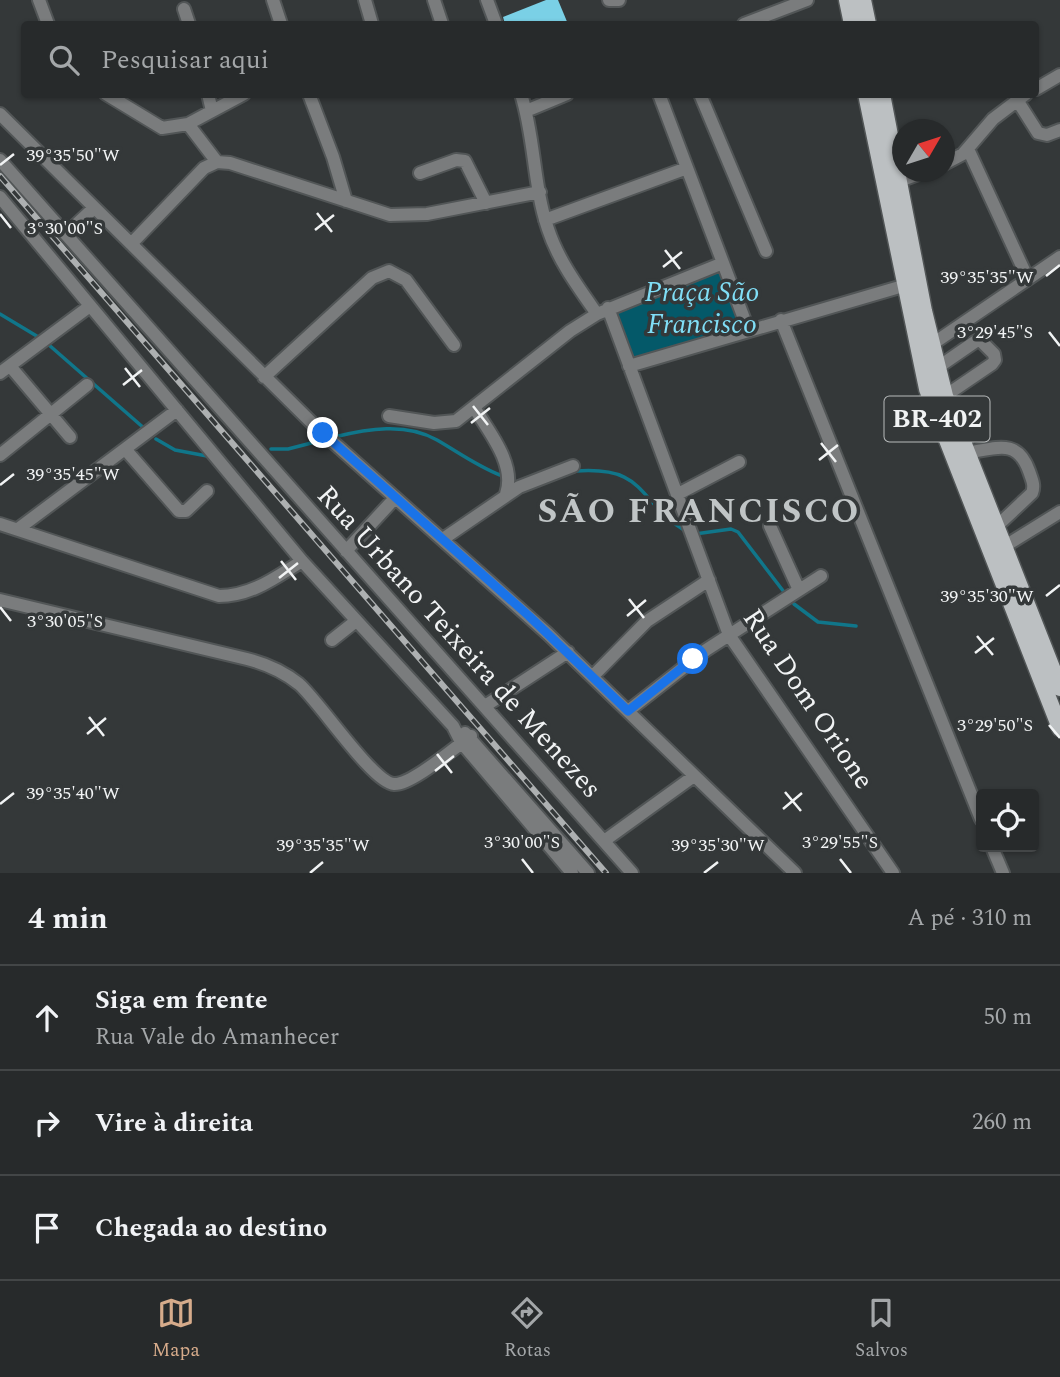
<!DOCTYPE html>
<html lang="pt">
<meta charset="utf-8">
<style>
body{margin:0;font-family:Spectral,serif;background:#2f3233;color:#f1f3f6}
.controls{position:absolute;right:21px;bottom:21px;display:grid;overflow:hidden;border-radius:7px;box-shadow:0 2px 5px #0004}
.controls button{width:63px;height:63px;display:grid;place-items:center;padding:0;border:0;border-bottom:2px solid #434647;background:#272a2b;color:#f1f3f6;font:35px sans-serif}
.compass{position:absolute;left:892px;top:119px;width:63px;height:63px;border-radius:50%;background:#272a2b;box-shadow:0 2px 5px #0004;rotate:51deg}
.stop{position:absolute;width:21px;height:21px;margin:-16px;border:5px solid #1a73e8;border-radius:50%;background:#fff}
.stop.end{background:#1a73e8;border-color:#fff;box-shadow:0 2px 7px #0008}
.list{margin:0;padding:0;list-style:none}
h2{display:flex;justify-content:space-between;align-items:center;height:91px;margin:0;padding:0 28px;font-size:30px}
h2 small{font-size:23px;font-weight:400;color:#a4a7a9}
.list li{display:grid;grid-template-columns:46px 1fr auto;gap:21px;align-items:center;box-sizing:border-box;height:105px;padding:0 28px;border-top:2px solid #434647}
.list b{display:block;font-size:26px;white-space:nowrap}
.list p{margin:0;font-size:23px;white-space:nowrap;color:#a4a7a9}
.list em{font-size:23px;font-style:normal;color:#a4a7a9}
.icon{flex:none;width:38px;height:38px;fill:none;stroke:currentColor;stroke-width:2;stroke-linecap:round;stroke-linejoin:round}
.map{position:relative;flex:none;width:1060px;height:873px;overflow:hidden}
.search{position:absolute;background:#272a2b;box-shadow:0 2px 5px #0004;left:21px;right:21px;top:21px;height:77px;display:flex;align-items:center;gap:18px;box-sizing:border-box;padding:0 24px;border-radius:7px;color:#a4a7a9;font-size:26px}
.sheet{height:406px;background:#272a2b}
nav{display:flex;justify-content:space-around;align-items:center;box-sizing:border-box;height:98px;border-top:2px solid #434647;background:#272a2b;font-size:19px;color:#a4a7a9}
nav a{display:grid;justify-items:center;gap:4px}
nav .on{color:#d6ab8b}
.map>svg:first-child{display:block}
.green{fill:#045969}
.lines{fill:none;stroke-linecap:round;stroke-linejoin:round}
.stream{stroke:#10768a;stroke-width:3.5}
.building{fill:#7ad0e6}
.minor-casing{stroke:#525657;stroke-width:16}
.major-casing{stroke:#525657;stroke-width:19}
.minor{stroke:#7a7c7d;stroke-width:12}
.major{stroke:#bcc0c2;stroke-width:16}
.rail-casing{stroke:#adb0b1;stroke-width:6}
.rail{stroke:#343839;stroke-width:3.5;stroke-dasharray:10;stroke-linecap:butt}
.route{stroke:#1a73e8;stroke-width:9}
.ticks{fill:none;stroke:#f1f3f4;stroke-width:2.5}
.labels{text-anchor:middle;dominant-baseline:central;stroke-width:7;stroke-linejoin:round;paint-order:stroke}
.shield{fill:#343839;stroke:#b8bbbc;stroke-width:2}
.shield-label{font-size:26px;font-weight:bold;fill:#f1f3f4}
.park-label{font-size:28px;font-style:italic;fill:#80def6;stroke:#343839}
.street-label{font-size:28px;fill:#f1f3f4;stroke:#343839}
.district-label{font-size:35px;font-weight:bold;letter-spacing:2px;fill:#c0c5c6;stroke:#343839}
.ticks-label{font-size:18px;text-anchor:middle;fill:#f1f3f4;stroke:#343839;stroke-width:7;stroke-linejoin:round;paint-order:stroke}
</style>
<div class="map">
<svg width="1060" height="873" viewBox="0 0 1060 873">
<rect width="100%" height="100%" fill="#343839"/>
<path class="green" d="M 723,263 L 748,329 L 629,366 L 608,308 Z"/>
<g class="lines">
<path class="stream" d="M 0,314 L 40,338
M 49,345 L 145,429
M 334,437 C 367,429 406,422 437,440 C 458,452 477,466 500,475
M 156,439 L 175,450 L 207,456
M 271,449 L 288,449 L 323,440
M 576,471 C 648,466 636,501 687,532
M 695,534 L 731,529 L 738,532 L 784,592
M 794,604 L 818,622 L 856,626"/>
</g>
<path class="building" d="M 546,0 L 558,0 L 568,24 L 505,24 L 503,17 Z"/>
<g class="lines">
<defs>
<path id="minor" d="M 39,0 L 48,24
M 273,0 L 281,24
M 365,0 L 372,24
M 434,0 L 442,24
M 487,0 L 496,24
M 609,0 L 619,0
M 184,9 L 189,24
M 744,24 L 807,0
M 1036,89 L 1060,75
M 106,94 L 162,128 L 188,124 L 217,162
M 208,94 L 212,111
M 309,94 L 333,157 L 346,201
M 521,94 C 535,138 533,185 548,229 C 558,260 578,287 597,314
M 659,94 L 748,329
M 700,94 L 766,251
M 1017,100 L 1038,133 L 1047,135 L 1060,130
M 526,111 L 567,94
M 0,114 L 315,426 L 548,634 L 795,873
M 188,124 L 244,94
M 968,149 L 1028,279
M 0,160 L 632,873
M 944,164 L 963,154 L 993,119 L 1026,94
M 420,173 L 456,160 L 465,161 L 486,203
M 899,181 L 924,172
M 0,197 L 302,561 L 453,726 L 461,742 L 572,873
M 545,220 L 687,168
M 66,234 L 94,208
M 131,244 L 204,168 L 217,162 L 230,163 L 390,215 L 427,214 L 540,192
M 608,308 L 729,635 L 893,873
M 781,320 L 981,819
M 931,345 L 1060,257
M 10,366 L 70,437
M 629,366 L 903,286
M 937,368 L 979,339 L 994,354 L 995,360 L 992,364 L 945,396
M 0,373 L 90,306
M 264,377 L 372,278 L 389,271 L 406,280 L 454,345
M 475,409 C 490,433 516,465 506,494
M 389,416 L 434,423 L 456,421 L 570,331 L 597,314 L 723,263
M 125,449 L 179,511 L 186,511 L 207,491
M 966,453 C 995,449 1017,437 1029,471 C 1032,480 1035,485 1032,493 L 996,527
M 0,455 L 87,385
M 678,494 L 739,462
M 0,524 L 219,596 C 252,596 276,577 302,561
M 770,526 L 799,590
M 18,529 L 177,410
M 443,539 L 519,487 L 573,466
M 346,551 L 395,498
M 997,551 L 1060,512
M 0,600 L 247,659 C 267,664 283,671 299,684 C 319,701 373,783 394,784 C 412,785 455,747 471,736
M 332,640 L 356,621
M 593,676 L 647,621 L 709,580
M 485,706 L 568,652
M 628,711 L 706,650 L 821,576
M 465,733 L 588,873
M 604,841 L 694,776
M 992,847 L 1003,873"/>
<path id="major" d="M 847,0 L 852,24
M 863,0 L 868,24
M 866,94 L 927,389 L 1060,728
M 882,94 L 924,311 L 945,396 L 1060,688"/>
</defs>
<use href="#minor" class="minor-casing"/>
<use href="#major" class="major-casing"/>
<use href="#minor" class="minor"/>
<use href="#major" class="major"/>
<defs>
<path id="rail" d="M 0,176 L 606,873"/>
</defs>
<use href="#rail" class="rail-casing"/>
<use href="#rail" class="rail"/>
</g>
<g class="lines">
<path class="route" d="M 323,433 L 529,616 L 628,711 L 693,659"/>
</g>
<path class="ticks" d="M 0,165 L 14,154M 317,213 L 332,232M 0,214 L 11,228M 315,230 L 334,215M 665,250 L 680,269M 663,267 L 682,252M 1046,276 L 1060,265M 1049,332 L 1060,346M 125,368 L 140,387M 123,385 L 142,370M 473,406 L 488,425M 471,423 L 490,408M 821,443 L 836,462M 819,460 L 838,445M 0,485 L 14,474M 281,561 L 296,580M 279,578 L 298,563M 1046,596 L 1060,585M 629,599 L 644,618M 0,607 L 11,621M 627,616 L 646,600M 977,636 L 993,655M 975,653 L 994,638M 89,717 L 104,736M 1049,725 L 1060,738M 87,734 L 106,718M 437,754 L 452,773M 435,771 L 454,756M 785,792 L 801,811M 0,804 L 14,793M 783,809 L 802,793M 522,859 L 533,873M 840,859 L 851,873M 310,873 L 323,862M 704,873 L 718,862"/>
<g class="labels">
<rect class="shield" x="884.5" y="396.5" width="105" height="45" rx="5"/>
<g class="shield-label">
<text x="937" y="419">BR-402</text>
</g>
<g class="park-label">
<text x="702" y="292">Praça São<tspan x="702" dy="32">Francisco</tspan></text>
</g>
<g class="street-label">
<text transform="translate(459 642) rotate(48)">Rua Urbano Teixeira de Menezes</text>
<text transform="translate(808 699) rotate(56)">Rua Dom Orione</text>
</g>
<g class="district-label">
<text x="699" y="511">SÃO FRANCISCO</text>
</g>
</g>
<g class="ticks-label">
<text x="73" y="161">39°35'50"W</text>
<text x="65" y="234">3°30'00"S</text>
<text x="987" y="283">39°35'35"W</text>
<text x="995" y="338">3°29'45"S</text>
<text x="73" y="480">39°35'45"W</text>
<text x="987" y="602">39°35'30"W</text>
<text x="65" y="627">3°30'05"S</text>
<text x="995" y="731">3°29'50"S</text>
<text x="73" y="799">39°35'40"W</text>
<text x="522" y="848">3°30'00"S</text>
<text x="840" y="848">3°29'55"S</text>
<text x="323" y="851">39°35'35"W</text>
<text x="718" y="851">39°35'30"W</text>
</g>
</svg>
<div class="controls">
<button><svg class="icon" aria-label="locate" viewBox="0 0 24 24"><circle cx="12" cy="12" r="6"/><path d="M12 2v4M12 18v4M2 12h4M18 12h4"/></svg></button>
</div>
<svg class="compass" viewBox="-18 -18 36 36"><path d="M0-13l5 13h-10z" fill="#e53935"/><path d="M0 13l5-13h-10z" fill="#a4a7a9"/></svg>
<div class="stop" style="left:693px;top:659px"></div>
<div class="stop end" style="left:323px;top:433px"></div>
<div class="search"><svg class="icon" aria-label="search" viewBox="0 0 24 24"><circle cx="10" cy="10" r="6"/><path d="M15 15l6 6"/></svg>Pesquisar aqui</div>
</div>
<section class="sheet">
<h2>4 min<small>A pé · 310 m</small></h2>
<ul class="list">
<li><svg class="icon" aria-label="ahead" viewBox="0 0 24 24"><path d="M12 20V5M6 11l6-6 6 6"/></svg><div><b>Siga em frente</b><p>Rua Vale do Amanhecer</p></div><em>50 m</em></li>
<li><svg class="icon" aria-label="right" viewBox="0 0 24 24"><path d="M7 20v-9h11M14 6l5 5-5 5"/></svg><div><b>Vire à direita</b></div><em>260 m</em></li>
<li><svg class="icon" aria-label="arrive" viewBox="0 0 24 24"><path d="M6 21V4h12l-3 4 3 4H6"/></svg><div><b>Chegada ao destino</b></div></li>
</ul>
</section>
<nav>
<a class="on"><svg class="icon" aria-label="map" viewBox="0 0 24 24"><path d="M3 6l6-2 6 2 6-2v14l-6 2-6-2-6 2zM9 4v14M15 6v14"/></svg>Mapa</a>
<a><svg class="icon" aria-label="directions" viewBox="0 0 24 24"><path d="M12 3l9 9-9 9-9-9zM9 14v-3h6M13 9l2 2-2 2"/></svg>Rotas</a>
<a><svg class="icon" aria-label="saved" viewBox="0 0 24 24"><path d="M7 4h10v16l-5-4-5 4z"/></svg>Salvos</a>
</nav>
